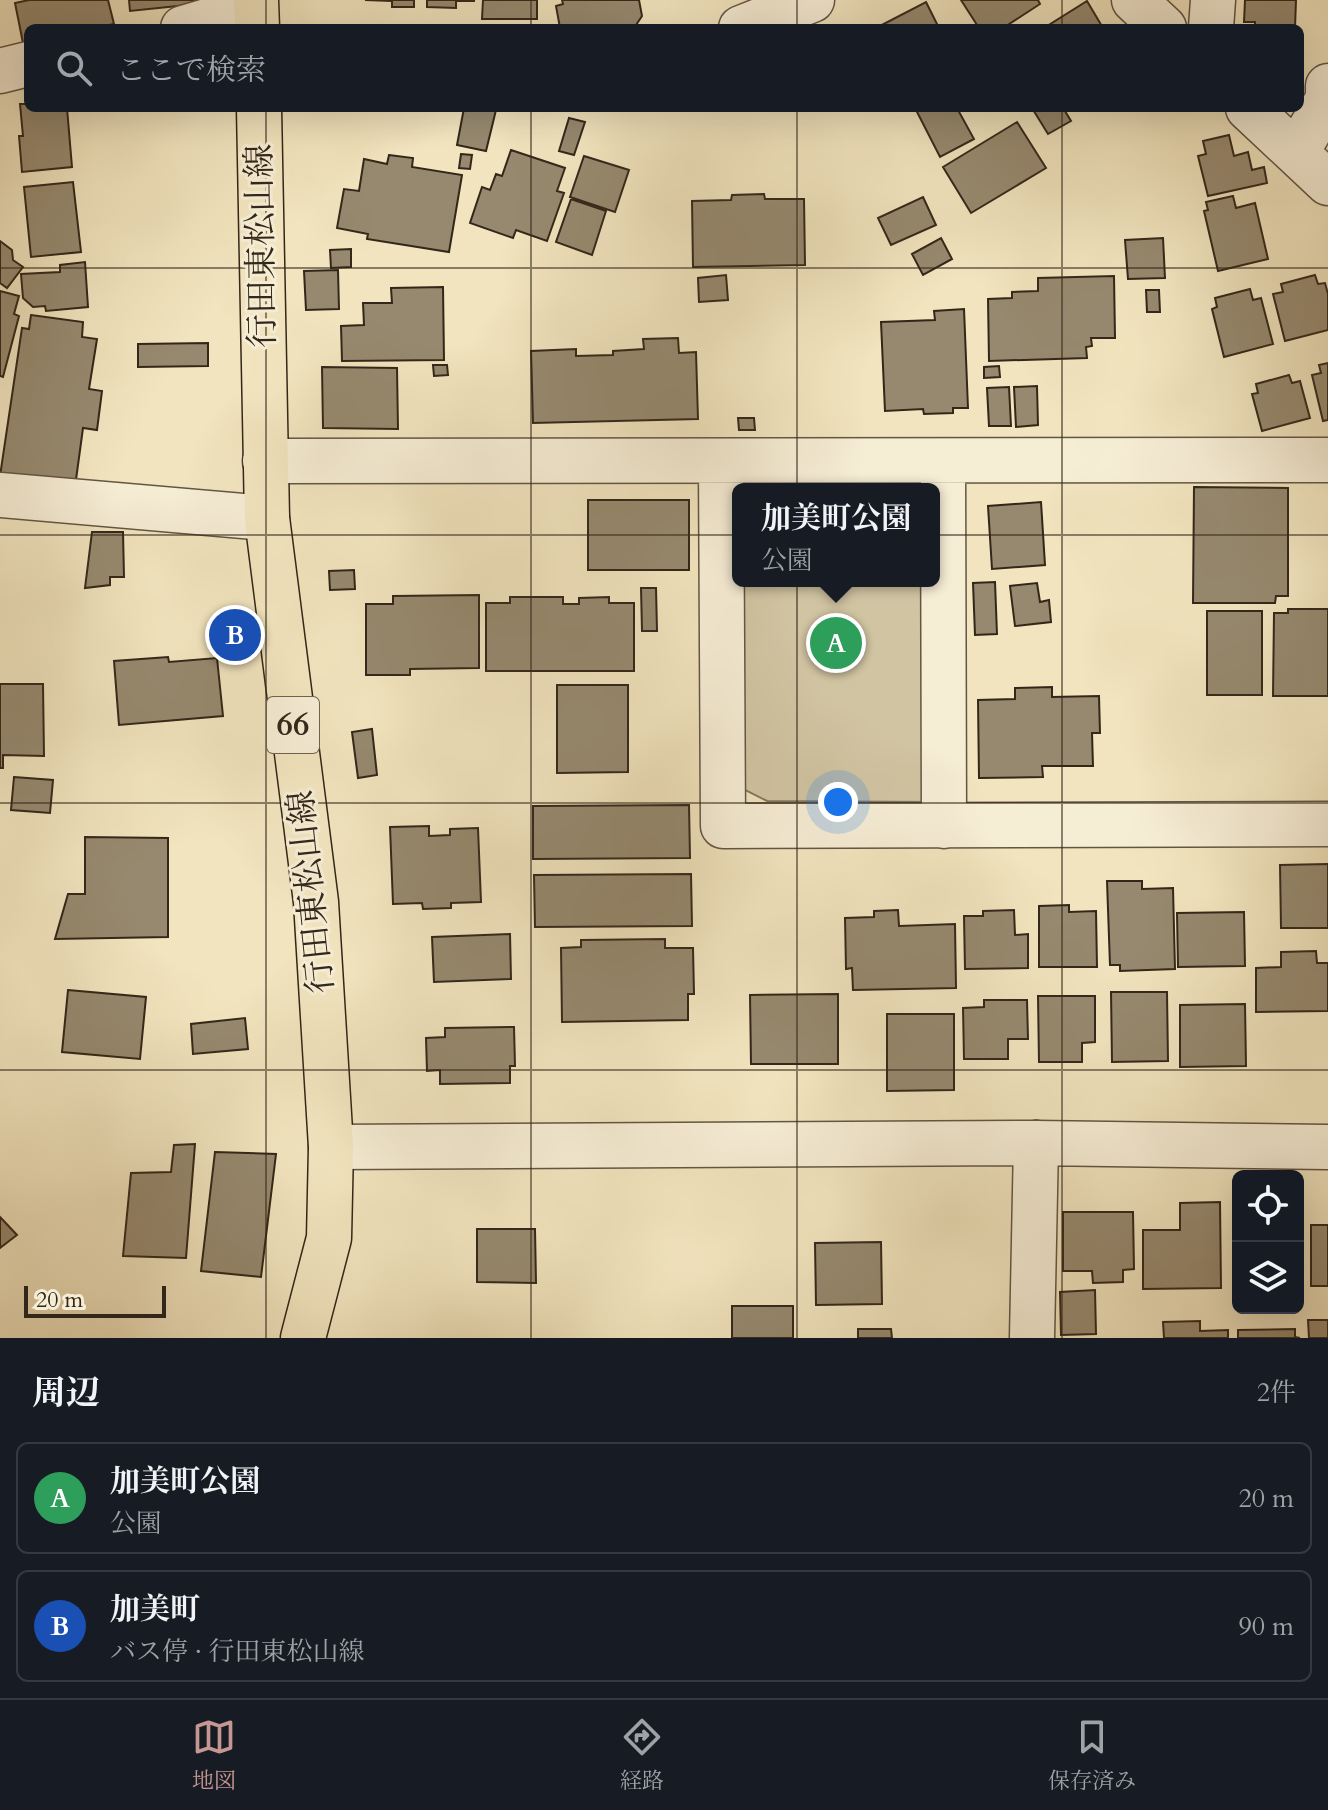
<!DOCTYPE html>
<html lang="ja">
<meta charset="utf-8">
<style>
body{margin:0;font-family:Cardo,"Noto Serif JP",serif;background:#20242c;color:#f1f3f6}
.controls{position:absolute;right:24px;bottom:24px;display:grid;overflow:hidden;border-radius:12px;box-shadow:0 8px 32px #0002}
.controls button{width:72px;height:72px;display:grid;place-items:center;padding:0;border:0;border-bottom:2px solid #363941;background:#171b24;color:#f1f3f6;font:40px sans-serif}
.scale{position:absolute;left:24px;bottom:20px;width:142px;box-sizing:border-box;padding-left:8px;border:4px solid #33271a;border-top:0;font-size:22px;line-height:28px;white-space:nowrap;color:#33271a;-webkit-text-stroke:6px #f6edd5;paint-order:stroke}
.you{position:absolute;left:838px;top:802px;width:28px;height:28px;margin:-20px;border:6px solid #fff;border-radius:50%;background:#1a73e8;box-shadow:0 0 0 12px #1a73e833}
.badge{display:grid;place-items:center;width:52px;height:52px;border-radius:50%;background:#c59692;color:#fff;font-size:26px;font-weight:700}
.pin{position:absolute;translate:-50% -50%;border:4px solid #fff;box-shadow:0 2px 8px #0006}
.popup{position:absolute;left:732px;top:483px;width:208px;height:104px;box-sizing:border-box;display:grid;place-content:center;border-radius:12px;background:#171b24;filter:drop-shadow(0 2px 6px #0005);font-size:26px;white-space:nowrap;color:#9ea1a6}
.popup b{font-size:30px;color:#f1f3f6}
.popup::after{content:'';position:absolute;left:50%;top:100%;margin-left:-16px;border:16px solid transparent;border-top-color:#171b24}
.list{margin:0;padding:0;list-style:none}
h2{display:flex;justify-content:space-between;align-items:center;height:104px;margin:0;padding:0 32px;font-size:34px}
h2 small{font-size:26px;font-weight:400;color:#9ea1a6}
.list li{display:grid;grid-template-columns:52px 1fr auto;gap:24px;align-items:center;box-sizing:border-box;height:112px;margin:0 16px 16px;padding:0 16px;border:2px solid #363941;border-radius:12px}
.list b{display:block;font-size:30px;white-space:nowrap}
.list p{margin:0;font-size:26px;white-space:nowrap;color:#9ea1a6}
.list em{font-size:26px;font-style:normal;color:#9ea1a6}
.icon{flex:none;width:44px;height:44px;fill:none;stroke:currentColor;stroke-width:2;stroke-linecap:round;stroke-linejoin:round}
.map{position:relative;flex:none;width:1328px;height:1338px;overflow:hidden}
.search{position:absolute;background:#171b24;box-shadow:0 8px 32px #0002;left:24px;right:24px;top:24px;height:88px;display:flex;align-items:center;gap:20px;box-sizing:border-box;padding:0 28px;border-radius:12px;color:#9ea1a6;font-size:30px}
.sheet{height:360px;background:#171b24}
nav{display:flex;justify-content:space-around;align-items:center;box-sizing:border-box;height:112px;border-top:2px solid #363941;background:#171b24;font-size:22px;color:#9ea1a6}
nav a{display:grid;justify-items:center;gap:4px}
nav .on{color:#c59692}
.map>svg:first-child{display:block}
.green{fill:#d1c4a2;stroke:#82765e;stroke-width:2}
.building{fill:#96896f;stroke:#33271a;stroke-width:2}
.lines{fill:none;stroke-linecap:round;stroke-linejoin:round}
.minor-casing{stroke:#625643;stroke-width:47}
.major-casing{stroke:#33271a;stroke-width:47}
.minor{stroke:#f6edd5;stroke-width:44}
.major{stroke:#f1e4be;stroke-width:44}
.grid{fill:none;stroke:#33271a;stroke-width:2;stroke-opacity:0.55}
.labels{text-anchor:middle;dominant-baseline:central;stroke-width:6;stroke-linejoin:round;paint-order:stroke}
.shield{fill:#f6edd5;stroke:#6e6252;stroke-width:2}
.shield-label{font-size:32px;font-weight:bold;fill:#33271a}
.street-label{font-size:34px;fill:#33271a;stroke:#f6edd5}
</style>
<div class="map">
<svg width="1328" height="1338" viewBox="0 0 1328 1338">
<rect width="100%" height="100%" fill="#f1e4be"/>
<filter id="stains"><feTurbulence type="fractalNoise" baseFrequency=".0025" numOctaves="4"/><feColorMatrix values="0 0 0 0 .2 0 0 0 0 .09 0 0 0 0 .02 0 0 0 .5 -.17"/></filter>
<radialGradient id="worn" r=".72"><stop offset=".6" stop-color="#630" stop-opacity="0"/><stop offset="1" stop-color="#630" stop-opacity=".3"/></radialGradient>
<path class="green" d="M 753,481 L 932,483 L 932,489 L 745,489 Z
M 739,581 L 932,581 L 932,802 L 767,801 L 743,789 Z"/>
<path class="building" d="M 29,0 L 108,0 L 114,24 L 94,28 L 28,28 L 28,42 L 23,43 L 15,3 Z
M 129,0 L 216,0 L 216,2 L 130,11 Z
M 365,0 L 414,0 L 414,7 L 392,7 L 392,1 Z
M 427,0 L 474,0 L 474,1 L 456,1 L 456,8 L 427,7 Z
M 483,0 L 537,0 L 537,19 L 482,19 Z
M 562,0 L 639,0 L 642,16 L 634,28 L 560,28 L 556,6 L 563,4 Z
M 961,0 L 1038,0 L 1040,4 L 1003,28 L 979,28 Z
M 1245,0 L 1296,0 L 1295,28 L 1255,28 L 1255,22 L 1244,22 Z
M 1087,1 L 1103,28 L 1044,28 Z
M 926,2 L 939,28 L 876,28 Z
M 20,104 L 28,104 L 28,108 L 67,108 L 72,167 L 22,172 L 19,136 L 23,136 Z
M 464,108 L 496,110 L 486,151 L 457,145 Z
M 915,108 L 962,108 L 958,110 L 974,139 L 940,157 Z
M 1032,108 L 1069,108 L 1065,111 L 1071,121 L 1048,134 Z
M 569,118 L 585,122 L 574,155 L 559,151 Z
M 1017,122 L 1046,168 L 971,213 L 943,167 Z
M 1229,135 L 1234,156 L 1248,152 L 1252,170 L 1264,167 L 1267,183 L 1208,196 L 1198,156 L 1206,154 L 1203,141 Z
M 511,150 L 565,168 L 557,191 L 564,193 L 547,241 L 516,230 L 513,238 L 470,223 L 482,187 L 490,190 L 496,174 L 502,176 Z
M 461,154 L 472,155 L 470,169 L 459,168 Z
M 389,155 L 413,158 L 412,167 L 462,175 L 449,252 L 367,239 L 368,234 L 337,228 L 344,189 L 359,191 L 364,159 L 387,164 Z
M 584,156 L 629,170 L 615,212 L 570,197 Z
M 73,182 L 81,252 L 31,257 L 24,187 Z
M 764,194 L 765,199 L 804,199 L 805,265 L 693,267 L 692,201 L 731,200 L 732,195 Z
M 1233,196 L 1236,208 L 1255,203 L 1268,259 L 1218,271 L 1204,211 L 1208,210 L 1206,202 Z
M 923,197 L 936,225 L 891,245 L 878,218 Z
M 571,199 L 606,211 L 592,255 L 556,242 Z
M 941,238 L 952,259 L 923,275 L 912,254 Z
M 1163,238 L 1165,278 L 1128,279 L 1125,240 Z
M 0,241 L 12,250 L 13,260 L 23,267 L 7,288 L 0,283 Z
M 351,249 L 351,267 L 331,268 L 330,250 Z
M 85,262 L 88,307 L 46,311 L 45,306 L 33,307 L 23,298 L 21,274 L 60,272 L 60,265 Z
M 338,270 L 339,309 L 306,310 L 304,271 Z
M 726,275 L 728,300 L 699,302 L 698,278 Z
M 1315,275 L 1318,284 L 1325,283 L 1328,294 L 1328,330 L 1285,341 L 1273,294 L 1283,292 L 1281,284 Z
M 1114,276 L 1115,338 L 1091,338 L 1092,346 L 1086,347 L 1087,358 L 989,361 L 988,299 L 1012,298 L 1012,292 L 1038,291 L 1038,278 Z
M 443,287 L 444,360 L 342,361 L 341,326 L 364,325 L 363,303 L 392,303 L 391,288 Z
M 1250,289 L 1253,300 L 1261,298 L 1273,344 L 1224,357 L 1212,309 L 1217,307 L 1215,298 Z
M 1146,290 L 1159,290 L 1160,312 L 1147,312 Z
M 0,291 L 19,296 L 14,314 L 19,316 L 3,377 L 0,376 Z
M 964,309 L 968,408 L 953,408 L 953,413 L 924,414 L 923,409 L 885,411 L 881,322 L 935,320 L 934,311 Z
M 31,315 L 83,322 L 82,337 L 97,339 L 89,389 L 102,391 L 97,430 L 83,428 L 75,487 L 0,476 L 22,328 L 29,329 Z
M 678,338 L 679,353 L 696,352 L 698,419 L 533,423 L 531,351 L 576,349 L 576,356 L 613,355 L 613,351 L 644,349 L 643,339 Z
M 208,343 L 208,366 L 138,367 L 138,344 Z
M 1328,363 L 1328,420 L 1323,421 L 1312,375 L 1321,373 L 1319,365 Z
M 433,365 L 447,365 L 448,375 L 434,376 Z
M 999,366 L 1000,377 L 984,378 L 984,367 Z
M 322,367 L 397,368 L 398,429 L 323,428 Z
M 1289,375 L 1292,383 L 1300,381 L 1310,418 L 1262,431 L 1252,394 L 1258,393 L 1256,384 Z
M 1037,386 L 1038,425 L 1016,427 L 1014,387 Z
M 1009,387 L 1011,426 L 989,426 L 987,388 Z
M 738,418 L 754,418 L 755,430 L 739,430 Z
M 1194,487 L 1288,488 L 1288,596 L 1276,596 L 1275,603 L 1193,603 Z
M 588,500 L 689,500 L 689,570 L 588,570 Z
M 1041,502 L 1045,565 L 992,569 L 988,506 Z
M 92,532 L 123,532 L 124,577 L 110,577 L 110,585 L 85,588 Z
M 354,570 L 355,589 L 330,590 L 329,571 Z
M 995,582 L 997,634 L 975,635 L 973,583 Z
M 1037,583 L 1040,602 L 1049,600 L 1051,622 L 1015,626 L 1010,586 Z
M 641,588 L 656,588 L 657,631 L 642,631 Z
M 479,595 L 479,668 L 410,669 L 410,675 L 366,675 L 366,604 L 393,604 L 393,596 Z
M 510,597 L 563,597 L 563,604 L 579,604 L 579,598 L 609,597 L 609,603 L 634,603 L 634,671 L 486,671 L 486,603 L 510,603 Z
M 1288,609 L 1328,609 L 1328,696 L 1273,696 L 1274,613 L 1288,613 Z
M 1207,611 L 1262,611 L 1262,695 L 1207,695 Z
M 168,657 L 169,662 L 217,658 L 223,716 L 119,725 L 114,661 Z
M 0,684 L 43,684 L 44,756 L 3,755 L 3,768 L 0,768 Z
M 557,685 L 628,685 L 628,772 L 557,773 Z
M 1052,687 L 1052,697 L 1099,696 L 1100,733 L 1092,733 L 1093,766 L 1042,766 L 1043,777 L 979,778 L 978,700 L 1015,699 L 1015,688 Z
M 372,729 L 377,775 L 358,778 L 352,732 Z
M 14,777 L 53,780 L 50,813 L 11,810 Z
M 689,805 L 690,858 L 533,859 L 533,806 Z
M 429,826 L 429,836 L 450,835 L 450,829 L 478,828 L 481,902 L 451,903 L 451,908 L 423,909 L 422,903 L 393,904 L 390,827 Z
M 85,837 L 168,838 L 168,937 L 55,939 L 68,894 L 85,894 Z
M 1328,864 L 1328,928 L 1281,928 L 1280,865 Z
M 691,874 L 692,926 L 535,927 L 534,875 Z
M 1107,881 L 1142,881 L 1142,889 L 1173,888 L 1175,969 L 1120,971 L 1120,965 L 1110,965 Z
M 1069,905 L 1069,912 L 1096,911 L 1097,967 L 1039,967 L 1039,906 Z
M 898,910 L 899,926 L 955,924 L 956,988 L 853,990 L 852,968 L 846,969 L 845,918 L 874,917 L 874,911 Z
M 1014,910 L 1015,935 L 1028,934 L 1028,968 L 965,969 L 964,916 L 983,916 L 983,911 Z
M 1244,912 L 1245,966 L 1178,967 L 1177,913 Z
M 510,934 L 511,979 L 434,982 L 432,937 Z
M 665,939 L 665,948 L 693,948 L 694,994 L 688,994 L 688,1020 L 562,1022 L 561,948 L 581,947 L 581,940 Z
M 1316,951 L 1317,963 L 1328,963 L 1328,1011 L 1256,1012 L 1256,968 L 1281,967 L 1281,952 Z
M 68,990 L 146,997 L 140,1059 L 62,1052 Z
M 1111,992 L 1167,992 L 1168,1061 L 1112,1062 Z
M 838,994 L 838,1064 L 751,1064 L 750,995 Z
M 1038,996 L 1095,996 L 1095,1042 L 1082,1043 L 1082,1062 L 1039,1062 Z
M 984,1000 L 1027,1000 L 1028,1039 L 1008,1039 L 1008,1059 L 964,1059 L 963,1008 L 984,1007 Z
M 1245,1004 L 1246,1066 L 1180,1067 L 1180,1005 Z
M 887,1014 L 954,1014 L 954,1090 L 887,1091 Z
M 245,1018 L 248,1049 L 193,1054 L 191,1024 Z
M 514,1027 L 515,1066 L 510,1066 L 510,1083 L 440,1084 L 440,1070 L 427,1071 L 426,1038 L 445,1037 L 445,1028 Z
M 195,1144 L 186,1258 L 123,1256 L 131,1173 L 171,1172 L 174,1145 Z
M 215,1152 L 276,1154 L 261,1277 L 201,1271 Z
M 1220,1202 L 1221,1288 L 1143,1289 L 1143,1230 L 1180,1230 L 1180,1203 Z
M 1063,1212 L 1133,1212 L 1134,1269 L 1123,1270 L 1123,1282 L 1093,1283 L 1092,1271 L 1063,1271 Z
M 0,1217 L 17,1235 L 0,1248 Z
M 1311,1225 L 1328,1225 L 1328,1286 L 1311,1286 Z
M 477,1229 L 535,1229 L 536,1283 L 477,1282 Z
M 1298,1231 L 1302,1231 L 1302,1285 L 1298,1285 Z
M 881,1242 L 882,1304 L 816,1305 L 815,1243 Z
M 1095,1290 L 1096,1334 L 1061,1335 L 1060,1292 Z
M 732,1306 L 793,1306 L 793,1338 L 732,1338 Z
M 1308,1320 L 1328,1320 L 1328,1338 L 1309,1338 Z
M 1200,1321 L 1200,1331 L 1228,1330 L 1228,1338 L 1164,1338 L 1163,1322 Z
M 858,1329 L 891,1329 L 892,1338 L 858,1338 Z
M 1295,1329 L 1295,1337 L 1300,1338 L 1238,1338 L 1238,1330 Z"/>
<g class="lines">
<defs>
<path id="minor" d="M 1134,0 L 1164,28
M 183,28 L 255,7
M 741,28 L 812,0
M 1211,28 L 1213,0
M 0,71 L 28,64
M 1248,108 L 1328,183
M 1296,153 L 1328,99 L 1328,86
M 265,461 L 1328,460
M 721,462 L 723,826 L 1328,824
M 943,462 L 944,826
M 0,495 L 267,518
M 331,1147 L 1036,1143 L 1328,1147
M 1032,1338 L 1036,1143"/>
<path id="major" d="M 256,0 L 257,28
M 259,108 L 267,518 L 316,902 L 331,1147 L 329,1238 L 303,1338"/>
</defs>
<use href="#minor" class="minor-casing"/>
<use href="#major" class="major-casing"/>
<use href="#minor" class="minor"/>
<use href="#major" class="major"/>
</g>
<path class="grid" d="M 266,0 L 266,28M 531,0 L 531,28M 797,0 L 797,28M 1062,0 L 1062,28M 266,108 L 266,1338M 531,108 L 531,1338M 797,108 L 797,1338M 1062,108 L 1062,1338M 0,268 L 1328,268M 0,535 L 1328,535M 0,803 L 1328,803M 0,1070 L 1328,1070"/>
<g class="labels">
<rect class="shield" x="267" y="697" width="52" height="56" rx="6"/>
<g class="shield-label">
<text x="293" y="725">66</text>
</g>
<g class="street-label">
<text transform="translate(261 246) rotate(-91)">行田東松山線</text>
<text transform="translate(311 892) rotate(-96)">行田東松山線</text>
</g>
</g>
<rect width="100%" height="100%" filter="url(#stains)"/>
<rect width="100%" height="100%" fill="url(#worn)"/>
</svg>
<div class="controls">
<button><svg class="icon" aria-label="locate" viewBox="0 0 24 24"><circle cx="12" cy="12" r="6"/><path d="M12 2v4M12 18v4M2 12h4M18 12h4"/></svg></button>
<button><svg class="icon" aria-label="layers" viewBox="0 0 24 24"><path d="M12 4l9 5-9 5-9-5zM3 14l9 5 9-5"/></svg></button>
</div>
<div class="scale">20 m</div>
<div class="you"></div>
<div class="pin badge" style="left:836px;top:643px;background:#2e9e5b">A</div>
<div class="popup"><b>加美町公園</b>公園</div>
<div class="pin badge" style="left:235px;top:635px;background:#1a4fb4">B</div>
<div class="search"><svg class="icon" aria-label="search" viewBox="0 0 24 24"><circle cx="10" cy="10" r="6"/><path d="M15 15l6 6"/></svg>ここで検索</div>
</div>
<section class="sheet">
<h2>周辺<small>2件</small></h2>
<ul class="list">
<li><span class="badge" style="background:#2e9e5b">A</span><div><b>加美町公園</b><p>公園</p></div><em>20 m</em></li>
<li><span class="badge" style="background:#1a4fb4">B</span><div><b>加美町</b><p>バス停 · 行田東松山線</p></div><em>90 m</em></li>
</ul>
</section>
<nav>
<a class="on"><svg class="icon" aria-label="map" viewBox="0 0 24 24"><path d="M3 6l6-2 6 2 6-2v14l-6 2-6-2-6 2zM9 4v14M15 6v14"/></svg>地図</a>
<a><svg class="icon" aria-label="directions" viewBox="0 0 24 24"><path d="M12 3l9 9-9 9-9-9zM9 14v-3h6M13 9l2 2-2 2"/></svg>経路</a>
<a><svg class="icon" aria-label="saved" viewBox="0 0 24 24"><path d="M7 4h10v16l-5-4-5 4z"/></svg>保存済み</a>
</nav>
